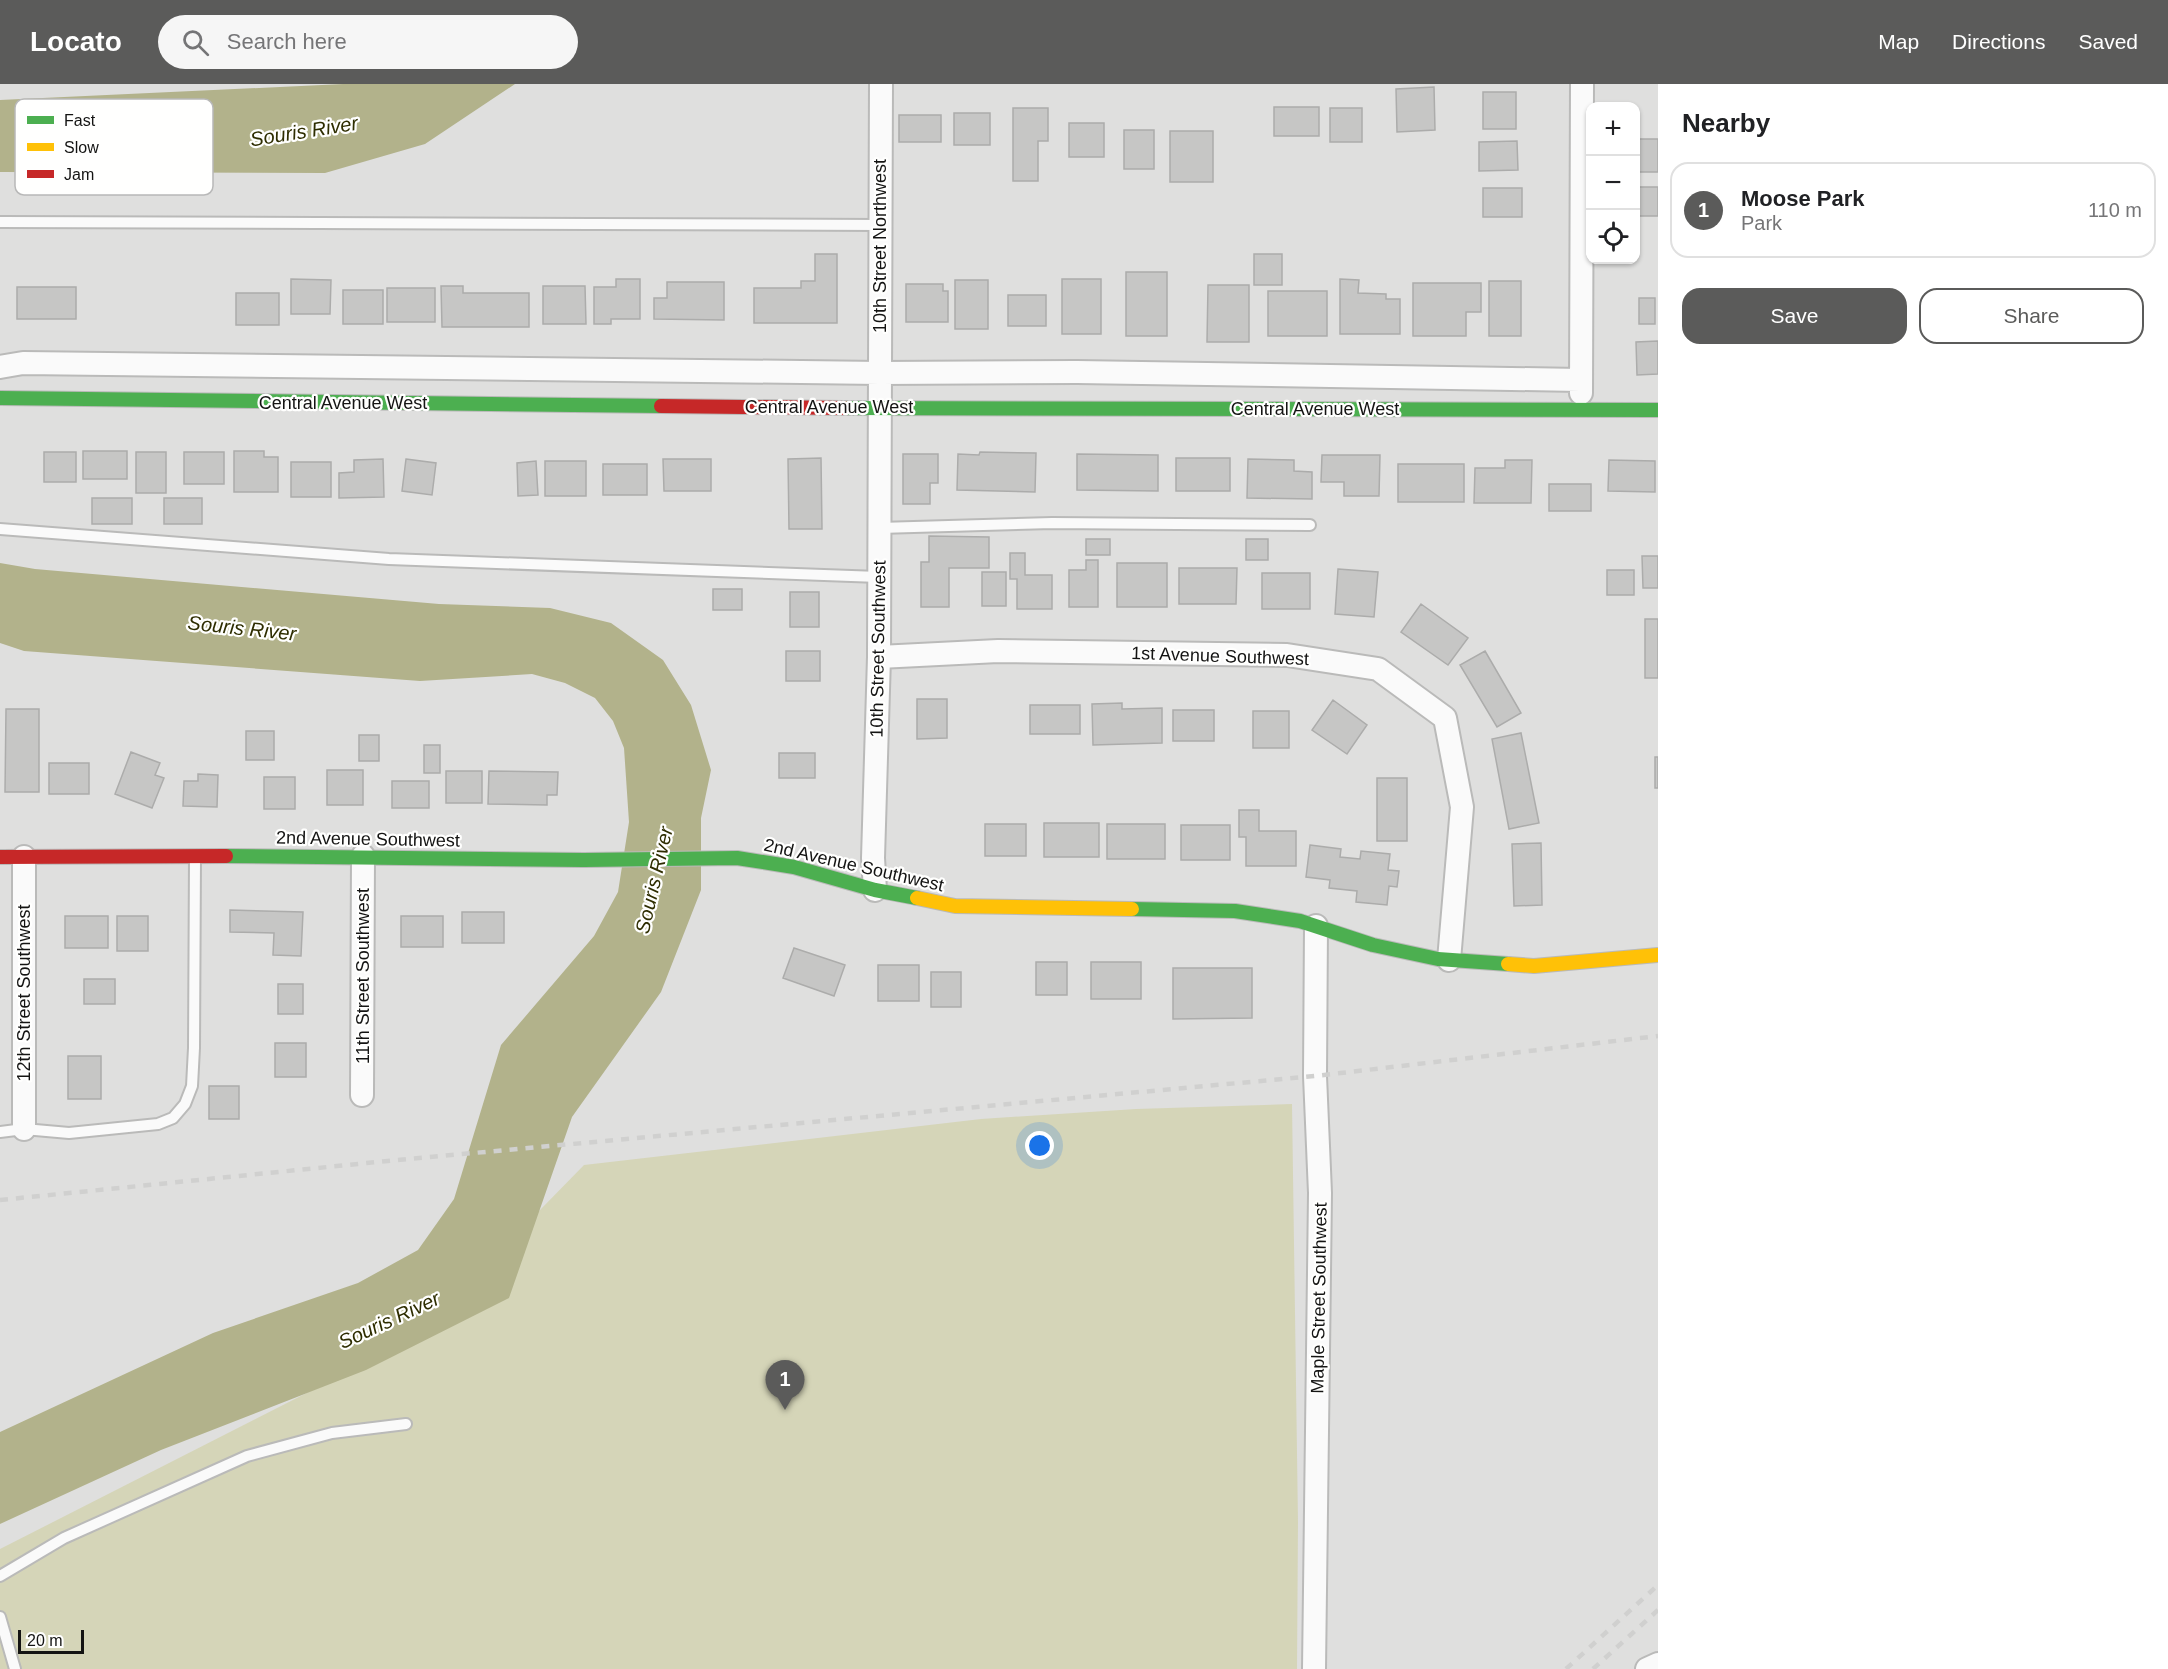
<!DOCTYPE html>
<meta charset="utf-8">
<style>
body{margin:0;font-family:Arial,sans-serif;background:#f6f6f6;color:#202124}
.controls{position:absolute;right:18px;top:18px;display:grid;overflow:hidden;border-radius:12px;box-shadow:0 2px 4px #0004}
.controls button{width:54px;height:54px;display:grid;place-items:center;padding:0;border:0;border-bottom:2px solid #e0e0e0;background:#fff;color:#202124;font:30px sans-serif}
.scale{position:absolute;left:18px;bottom:15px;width:66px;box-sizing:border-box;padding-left:6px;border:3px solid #141413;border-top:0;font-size:16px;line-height:21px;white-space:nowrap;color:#141413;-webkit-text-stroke:4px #fffffe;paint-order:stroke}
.you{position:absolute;left:1040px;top:1062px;width:21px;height:21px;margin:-15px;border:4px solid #fff;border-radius:50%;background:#1a73e8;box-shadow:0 0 0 9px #1a73e833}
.badge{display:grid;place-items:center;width:39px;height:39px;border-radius:50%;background:#5b5b5a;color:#fff;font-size:20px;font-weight:700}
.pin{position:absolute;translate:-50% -50px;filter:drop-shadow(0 2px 3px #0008)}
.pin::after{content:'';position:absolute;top:32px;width:21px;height:18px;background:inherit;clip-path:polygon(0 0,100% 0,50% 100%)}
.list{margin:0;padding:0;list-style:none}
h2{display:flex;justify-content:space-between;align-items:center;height:78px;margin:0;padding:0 24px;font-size:26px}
h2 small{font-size:20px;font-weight:400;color:#757577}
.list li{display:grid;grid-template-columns:39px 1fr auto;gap:18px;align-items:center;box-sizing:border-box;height:96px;margin:0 12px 12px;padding:0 12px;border:2px solid #e0e0e0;border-radius:18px}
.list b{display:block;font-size:22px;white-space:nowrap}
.list p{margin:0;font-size:20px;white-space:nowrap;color:#757577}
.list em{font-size:20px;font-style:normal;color:#757577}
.actions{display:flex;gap:12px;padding:18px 24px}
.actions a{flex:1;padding:14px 0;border:2px solid #5b5b5a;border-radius:18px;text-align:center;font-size:21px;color:#5b5b5a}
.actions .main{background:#5b5b5a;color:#fff}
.icon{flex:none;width:33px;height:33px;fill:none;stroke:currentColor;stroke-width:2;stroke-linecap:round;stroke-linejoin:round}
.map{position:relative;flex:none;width:1658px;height:1585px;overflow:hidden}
header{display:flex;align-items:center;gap:36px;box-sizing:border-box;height:84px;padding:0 30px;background:#5b5b5a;color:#fff}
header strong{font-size:28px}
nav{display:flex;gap:33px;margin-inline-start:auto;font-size:21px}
.search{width:420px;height:54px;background:#f6f6f6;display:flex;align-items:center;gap:15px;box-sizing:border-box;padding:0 21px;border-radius:33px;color:#757577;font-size:22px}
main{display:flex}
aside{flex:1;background:#fff}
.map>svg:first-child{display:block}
.green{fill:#d5d5b8}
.water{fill:#b2b28b}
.building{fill:#c6c6c5;stroke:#acacab;stroke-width:1.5}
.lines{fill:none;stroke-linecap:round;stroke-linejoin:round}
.lane-casing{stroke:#babab9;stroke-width:14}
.street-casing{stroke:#babab9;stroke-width:26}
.fast-casing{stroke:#babab9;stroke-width:16}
.slow-casing{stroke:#babab9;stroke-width:16}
.jam-casing{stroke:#babab9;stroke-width:16}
.lane{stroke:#fafafa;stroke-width:10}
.street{stroke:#fafafa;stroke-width:22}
.fast{stroke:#4caf50;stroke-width:14}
.slow{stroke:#ffc107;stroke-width:14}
.jam{stroke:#c62828;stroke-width:14}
.rail{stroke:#d0d0cf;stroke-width:4.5;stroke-dasharray:8 8;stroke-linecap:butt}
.labels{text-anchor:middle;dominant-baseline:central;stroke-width:4.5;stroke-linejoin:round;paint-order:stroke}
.street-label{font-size:18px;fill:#141413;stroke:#fffffe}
.water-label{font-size:20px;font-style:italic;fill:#2e2d00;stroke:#fffffe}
.key{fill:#fffffe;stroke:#b8b8b8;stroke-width:1.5}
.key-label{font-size:16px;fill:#141413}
</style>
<header>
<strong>Locato</strong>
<div class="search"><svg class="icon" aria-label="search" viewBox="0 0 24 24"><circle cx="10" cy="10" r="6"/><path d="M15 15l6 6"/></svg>Search here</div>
<nav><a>Map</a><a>Directions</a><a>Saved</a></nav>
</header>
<main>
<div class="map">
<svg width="1658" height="1585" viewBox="0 0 1658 1585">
<rect width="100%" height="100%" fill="#dfdfde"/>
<path class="green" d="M 1292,1020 L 1298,1438 L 1297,1585 L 0,1585 L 0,1465 L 415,1254 L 584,1081 L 981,1035 L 1136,1025 Z"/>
<path class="water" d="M 343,0 L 515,0 L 425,60 L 325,89 L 0,88 L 0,16 Z
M 0,479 L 35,485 L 439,520 L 550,524 L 611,539 L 663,576 L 691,621 L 711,686 L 701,734 L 701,806 L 661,908 L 572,1033 L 509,1214 L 366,1286 L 161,1366 L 0,1440 L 0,1348 L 213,1249 L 358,1199 L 418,1166 L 454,1115 L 501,961 L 594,852 L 618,808 L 629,738 L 624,664 L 613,637 L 595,614 L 565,599 L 532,590 L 420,597 L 24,567 L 0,559 Z"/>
<path class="building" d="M 1434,3 L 1435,46 L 1397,48 L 1396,5 Z
M 1483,8 L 1516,8 L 1516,45 L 1483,45 Z
M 1274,23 L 1319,23 L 1319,52 L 1274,52 Z
M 1013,24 L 1048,24 L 1048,57 L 1038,57 L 1038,97 L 1013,97 Z
M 1330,24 L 1362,24 L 1362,58 L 1330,58 Z
M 954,29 L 990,29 L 990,61 L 954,61 Z
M 899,31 L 941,31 L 941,58 L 899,58 Z
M 1069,39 L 1104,39 L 1104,73 L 1069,73 Z
M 1124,46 L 1154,46 L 1154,85 L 1124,85 Z
M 1170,47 L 1213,47 L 1213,98 L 1170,98 Z
M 1636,55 L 1658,55 L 1658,88 L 1636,88 Z
M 1517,57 L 1518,86 L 1479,87 L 1479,58 Z
M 1636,103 L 1658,103 L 1658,132 L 1636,132 Z
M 1483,104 L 1522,104 L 1522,133 L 1483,133 Z
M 815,170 L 837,170 L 837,239 L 754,239 L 754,204 L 801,204 L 801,197 L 815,197 Z
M 1254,170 L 1282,170 L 1282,201 L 1254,201 Z
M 1126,188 L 1167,188 L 1167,252 L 1126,252 Z
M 291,195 L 331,196 L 330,230 L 291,230 Z
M 616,195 L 640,195 L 640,235 L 611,235 L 611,240 L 594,240 L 594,203 L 616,203 Z
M 1062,195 L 1101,195 L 1101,250 L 1062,250 Z
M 1340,195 L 1359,196 L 1358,209 L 1386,210 L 1386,215 L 1400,215 L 1400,250 L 1340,250 Z
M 955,196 L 988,196 L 988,245 L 955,245 Z
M 1489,197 L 1521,197 L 1521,252 L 1489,252 Z
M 667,198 L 724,198 L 724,236 L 654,235 L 654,214 L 667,214 Z
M 1413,199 L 1481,199 L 1481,228 L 1466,228 L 1466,252 L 1413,252 Z
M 906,200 L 943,200 L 943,207 L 948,207 L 948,238 L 906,238 Z
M 1208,201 L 1249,201 L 1249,258 L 1207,258 Z
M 441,202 L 463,202 L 463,209 L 529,209 L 529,243 L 442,243 Z
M 543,202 L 585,202 L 586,240 L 543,240 Z
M 17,203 L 76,203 L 76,235 L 17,235 Z
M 387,204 L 435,204 L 435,238 L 387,238 Z
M 343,206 L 383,206 L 383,240 L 343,240 Z
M 1268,207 L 1327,207 L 1327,252 L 1268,252 Z
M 236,209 L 279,209 L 279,241 L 236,241 Z
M 1008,211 L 1046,211 L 1046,242 L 1008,242 Z
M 1639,214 L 1655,214 L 1655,240 L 1639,240 Z
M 1658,257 L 1658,290 L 1637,291 L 1636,258 Z
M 83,367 L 127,367 L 127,395 L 83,395 Z
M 234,367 L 264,367 L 264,373 L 278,373 L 278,408 L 234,408 Z
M 44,368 L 76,368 L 76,398 L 44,398 Z
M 136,368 L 166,368 L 166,409 L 136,409 Z
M 184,368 L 224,368 L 224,400 L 184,400 Z
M 980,368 L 1036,369 L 1035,408 L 957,406 L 958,370 L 979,371 Z
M 903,370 L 938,370 L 938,399 L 930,399 L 930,420 L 903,420 Z
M 1077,370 L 1158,371 L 1158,407 L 1077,406 Z
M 1322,371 L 1380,371 L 1379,412 L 1344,412 L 1344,398 L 1321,398 Z
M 821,374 L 822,445 L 789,445 L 788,375 Z
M 1176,374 L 1230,374 L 1230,407 L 1176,407 Z
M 383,375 L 384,413 L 339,414 L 339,389 L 354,388 L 354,376 Z
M 406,375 L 436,379 L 432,411 L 402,407 Z
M 663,375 L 711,375 L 711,407 L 664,407 Z
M 1248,375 L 1294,376 L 1294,387 L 1312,388 L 1312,415 L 1247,414 Z
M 1505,376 L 1532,376 L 1531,419 L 1474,419 L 1475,384 L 1505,384 Z
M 1609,376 L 1655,377 L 1655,408 L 1608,407 Z
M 536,377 L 538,411 L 518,412 L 517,379 Z
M 545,377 L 586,377 L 586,412 L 545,412 Z
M 291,378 L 331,378 L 331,413 L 291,413 Z
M 603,380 L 647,380 L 647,411 L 603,411 Z
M 1398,380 L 1464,380 L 1464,418 L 1398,418 Z
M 1549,400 L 1591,400 L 1591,427 L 1549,427 Z
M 92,414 L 132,414 L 132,440 L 92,440 Z
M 164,414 L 202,414 L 202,440 L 164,440 Z
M 929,452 L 989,453 L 989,484 L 949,484 L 949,523 L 921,523 L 921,478 L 929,478 Z
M 1086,455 L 1110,455 L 1110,471 L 1086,471 Z
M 1246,455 L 1268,455 L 1268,476 L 1246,476 Z
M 1010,469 L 1025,469 L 1025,491 L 1052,491 L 1052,525 L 1017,525 L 1017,495 L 1010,495 Z
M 1642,472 L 1658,472 L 1658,504 L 1643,504 Z
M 1086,476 L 1098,476 L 1098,523 L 1069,523 L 1069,486 L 1086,486 Z
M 1117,479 L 1167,479 L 1167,523 L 1117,523 Z
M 1179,484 L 1237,484 L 1236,520 L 1179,520 Z
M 1338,485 L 1378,488 L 1374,533 L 1335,530 Z
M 1607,486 L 1634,486 L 1634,511 L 1607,511 Z
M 982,488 L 1006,488 L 1006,522 L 982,522 Z
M 1262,489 L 1310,489 L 1310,525 L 1262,525 Z
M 713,505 L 742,505 L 742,526 L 713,526 Z
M 790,508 L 819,508 L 819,543 L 790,543 Z
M 1421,520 L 1468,554 L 1448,581 L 1401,548 Z
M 1645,535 L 1658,535 L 1658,594 L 1645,594 Z
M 786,567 L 820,567 L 820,597 L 786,597 Z
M 1485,567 L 1521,629 L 1497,643 L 1460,581 Z
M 917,615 L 947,615 L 947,654 L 917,655 Z
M 1333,616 L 1367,641 L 1347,670 L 1312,646 Z
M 1122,619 L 1122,625 L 1162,624 L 1162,659 L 1093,661 L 1092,620 Z
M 1030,621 L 1080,621 L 1080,650 L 1030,650 Z
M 6,625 L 39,625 L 39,708 L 5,708 Z
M 1173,626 L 1214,626 L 1214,657 L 1173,657 Z
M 1253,627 L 1289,627 L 1289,664 L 1253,664 Z
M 246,647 L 274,647 L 274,676 L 246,676 Z
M 1521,649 L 1539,739 L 1509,745 L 1492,655 Z
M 359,651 L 379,651 L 379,677 L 359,677 Z
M 424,661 L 440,661 L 440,689 L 424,689 Z
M 131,668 L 160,679 L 155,691 L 164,694 L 152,724 L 115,710 Z
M 779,669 L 815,669 L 815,694 L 779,694 Z
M 1655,673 L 1658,673 L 1658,704 L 1655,704 Z
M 49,679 L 89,679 L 89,710 L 49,710 Z
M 327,686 L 363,686 L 363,721 L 327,721 Z
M 446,687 L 482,687 L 482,719 L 446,719 Z
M 489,687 L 558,688 L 557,711 L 547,711 L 547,721 L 488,720 Z
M 198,690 L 218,691 L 217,723 L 183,722 L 184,697 L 198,697 Z
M 264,693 L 295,693 L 295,725 L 264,725 Z
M 1377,694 L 1407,694 L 1407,757 L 1377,757 Z
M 392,697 L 429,697 L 429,724 L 392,724 Z
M 1239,726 L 1259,726 L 1259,747 L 1296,747 L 1296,782 L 1246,782 L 1246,753 L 1239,753 Z
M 1044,739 L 1099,739 L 1099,773 L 1044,773 Z
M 985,740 L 1026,740 L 1026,772 L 985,772 Z
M 1107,740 L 1165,740 L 1165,775 L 1107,775 Z
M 1181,741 L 1230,741 L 1230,776 L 1181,776 Z
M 1541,759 L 1542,821 L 1514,822 L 1512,760 Z
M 1310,761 L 1341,765 L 1340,773 L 1360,775 L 1361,767 L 1390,770 L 1388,786 L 1399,787 L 1397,803 L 1389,802 L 1387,821 L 1356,818 L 1357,807 L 1329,804 L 1330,796 L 1306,793 Z
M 230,826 L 303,828 L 301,872 L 273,871 L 274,849 L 230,848 Z
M 462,828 L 504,828 L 504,859 L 462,859 Z
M 65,832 L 108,832 L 108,864 L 65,864 Z
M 117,832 L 148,832 L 148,867 L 117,867 Z
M 401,832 L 443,832 L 443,863 L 401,863 Z
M 794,864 L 845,881 L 834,912 L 783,894 Z
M 1036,878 L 1067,878 L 1067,911 L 1036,911 Z
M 1091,878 L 1141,878 L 1141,915 L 1091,915 Z
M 878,881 L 919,881 L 919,917 L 878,917 Z
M 1173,884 L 1252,884 L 1252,934 L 1173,935 Z
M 931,888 L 961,888 L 961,923 L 931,923 Z
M 84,895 L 115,895 L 115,920 L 84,920 Z
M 278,900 L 303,900 L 303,930 L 278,930 Z
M 275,959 L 306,959 L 306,993 L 275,993 Z
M 68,972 L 101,972 L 101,1015 L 68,1015 Z
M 209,1002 L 239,1002 L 239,1035 L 209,1035 Z"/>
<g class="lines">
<defs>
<path id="lane" d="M 0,138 L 881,141
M 879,444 L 1052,439 L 1310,441
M 0,445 L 389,475 L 879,493
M 0,1048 L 24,1045 L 69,1049 L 158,1040 L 173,1034 L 185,1020 L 192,1002 L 194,964 L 195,774
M 0,1492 L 64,1454 L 247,1372 L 332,1349 L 406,1340
M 0,1533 L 15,1585"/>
<path id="street" d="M 0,283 L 23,279 L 880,289 L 1077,288 L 1580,296
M 1581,309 L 1582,0
M 879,573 L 998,567 L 1287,571 L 1378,585 L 1445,634 L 1462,723 L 1449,876
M 24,773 L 24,1045
M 875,806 L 873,774 L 879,573 L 881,0
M 362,1011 L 363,772
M 1314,1585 L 1320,1109 L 1315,992 L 1316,842
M 1647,1585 L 1658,1580"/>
<path id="fast" d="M 0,314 L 661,322
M 844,324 L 1658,326
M 226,772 L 584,776 L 737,774 L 794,783 L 875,806 L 917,814
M 1132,825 L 1235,827 L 1300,837 L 1373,861 L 1438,875 L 1508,880"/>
<path id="slow" d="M 917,814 L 955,822 L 1132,825
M 1508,880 L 1534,882 L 1658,871"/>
<path id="jam" d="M 661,322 L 844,324
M 0,773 L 226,772"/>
</defs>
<use href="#lane" class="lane-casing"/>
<use href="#street" class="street-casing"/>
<use href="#fast" class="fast-casing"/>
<use href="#slow" class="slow-casing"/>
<use href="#jam" class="jam-casing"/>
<use href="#lane" class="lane"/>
<use href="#street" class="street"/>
<use href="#fast" class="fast"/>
<use href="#slow" class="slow"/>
<use href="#jam" class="jam"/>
<path class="rail" d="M 0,1116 L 397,1076 L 1315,992 L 1658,952
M 1566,1585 L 1658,1501
M 1593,1585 L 1658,1526"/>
</g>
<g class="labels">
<g class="street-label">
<text transform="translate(880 162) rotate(-90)">10th Street Northwest</text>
<text x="343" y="319">Central Avenue West</text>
<text x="829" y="323">Central Avenue West</text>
<text x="1315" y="325">Central Avenue West</text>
<text transform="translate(878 565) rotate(-89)">10th Street Southwest</text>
<text transform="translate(1220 572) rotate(2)">1st Avenue Southwest</text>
<text transform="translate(368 755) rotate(1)">2nd Avenue Southwest</text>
<text transform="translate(854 781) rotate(13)">2nd Avenue Southwest</text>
<text transform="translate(363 892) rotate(-90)">11th Street Southwest</text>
<text transform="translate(24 909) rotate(-90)">12th Street Southwest</text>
<text transform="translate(1319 1214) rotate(-89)">Maple Street Southwest</text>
</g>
<g class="water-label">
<text transform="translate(304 47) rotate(-9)">Souris River</text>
<text transform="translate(242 544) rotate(6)">Souris River</text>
<text transform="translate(654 796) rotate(-77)">Souris River</text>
<text transform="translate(389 1236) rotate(-25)">Souris River</text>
</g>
</g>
<rect x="15" y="15" width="198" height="96" rx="9" class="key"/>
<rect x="27" y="32" width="27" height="8" fill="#4caf50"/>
<rect x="27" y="59" width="27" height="8" fill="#ffc107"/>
<rect x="27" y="86" width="27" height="8" fill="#c62828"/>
<g class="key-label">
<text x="64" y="42">Fast</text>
<text x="64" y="69">Slow</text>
<text x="64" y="96">Jam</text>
</g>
</svg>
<div class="controls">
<button>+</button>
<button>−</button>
<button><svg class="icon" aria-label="locate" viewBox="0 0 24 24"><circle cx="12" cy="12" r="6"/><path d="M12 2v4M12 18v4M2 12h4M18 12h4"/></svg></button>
</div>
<div class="scale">20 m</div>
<div class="you"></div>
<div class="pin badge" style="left:785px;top:1326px">1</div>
</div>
<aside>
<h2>Nearby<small></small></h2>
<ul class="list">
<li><span class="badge">1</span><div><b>Moose Park</b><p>Park</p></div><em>110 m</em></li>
</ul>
<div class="actions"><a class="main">Save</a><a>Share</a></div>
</aside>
</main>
